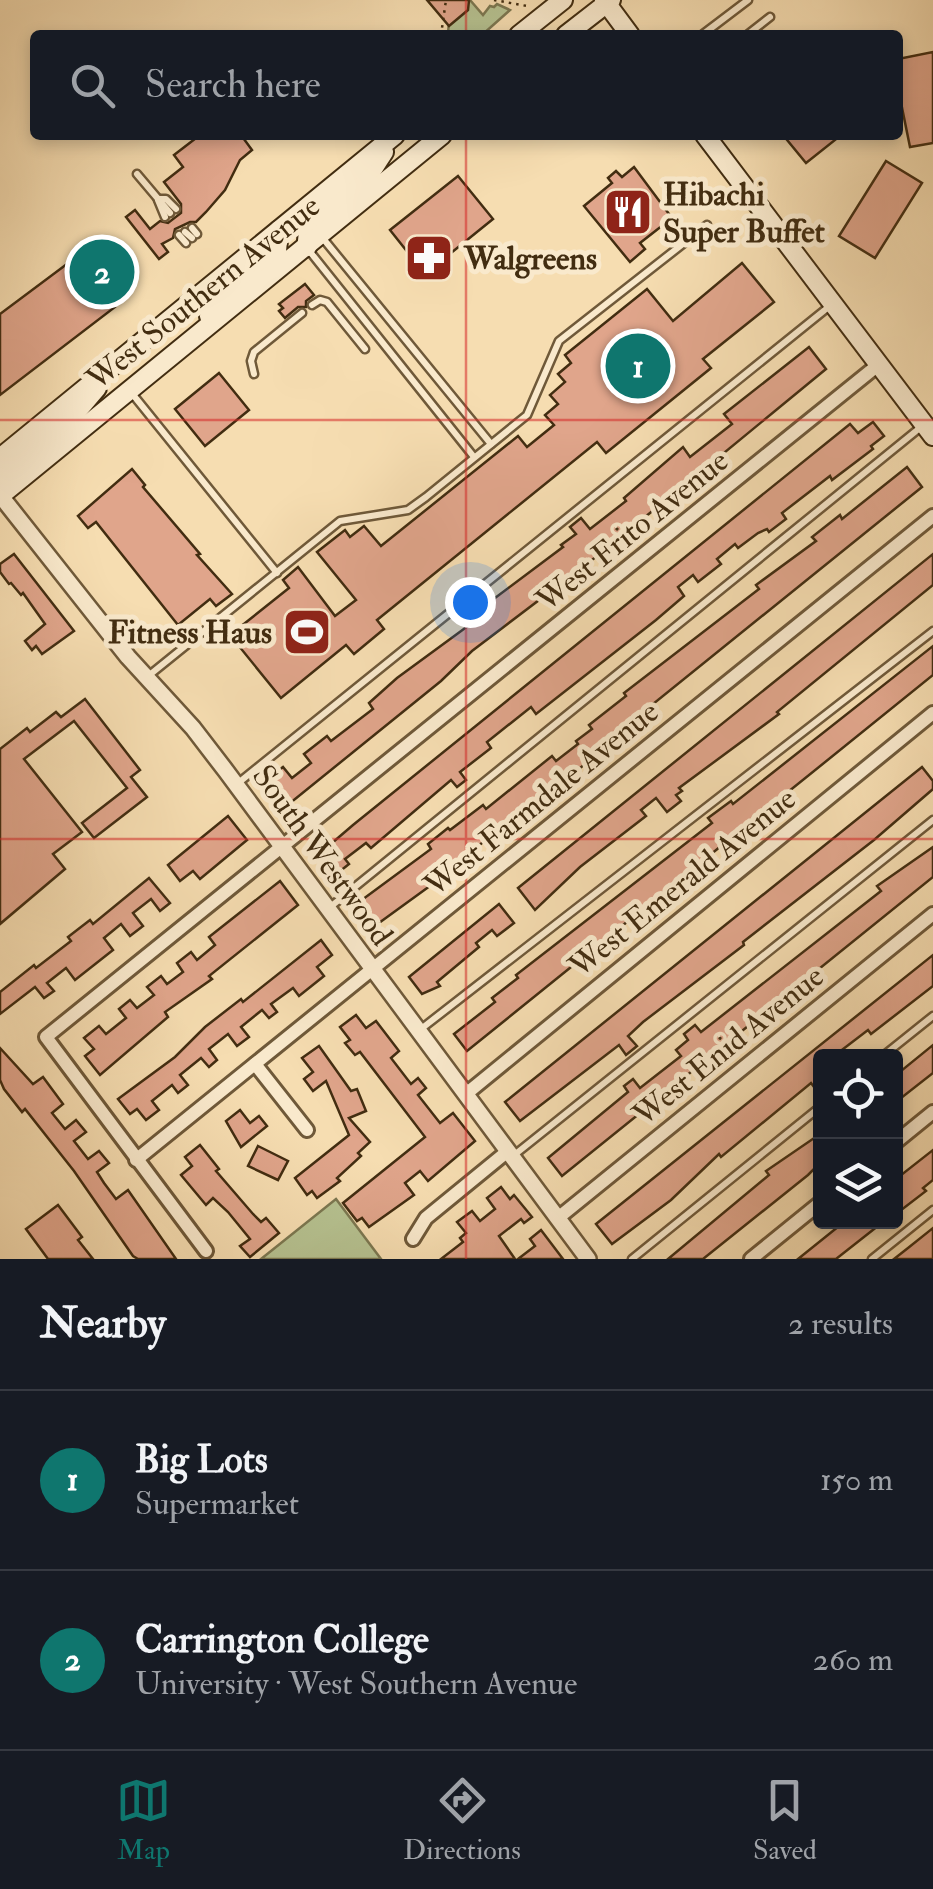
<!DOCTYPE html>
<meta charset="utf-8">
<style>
:root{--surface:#171b24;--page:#242831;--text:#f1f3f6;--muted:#9ea1a6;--line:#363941;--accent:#0f766e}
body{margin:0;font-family:"IM FELL Double Pica",serif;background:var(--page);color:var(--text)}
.controls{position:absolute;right:30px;bottom:30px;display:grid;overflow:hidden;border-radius:10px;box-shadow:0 5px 15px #0003}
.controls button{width:90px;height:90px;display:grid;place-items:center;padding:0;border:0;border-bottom:2px solid var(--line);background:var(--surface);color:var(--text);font:50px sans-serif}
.you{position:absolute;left:470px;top:602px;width:35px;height:35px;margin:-25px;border:8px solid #fff;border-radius:50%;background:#1a73e8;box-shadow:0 0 0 15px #1a73e833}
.badge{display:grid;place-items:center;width:65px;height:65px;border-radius:50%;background:var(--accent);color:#fff;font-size:32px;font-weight:700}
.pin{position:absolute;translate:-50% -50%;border:5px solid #fff;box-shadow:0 2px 10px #0006}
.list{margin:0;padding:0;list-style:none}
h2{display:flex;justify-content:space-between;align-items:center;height:130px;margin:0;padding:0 40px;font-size:42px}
h2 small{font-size:32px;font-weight:400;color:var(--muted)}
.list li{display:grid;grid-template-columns:65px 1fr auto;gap:30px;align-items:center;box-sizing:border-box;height:180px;padding:0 40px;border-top:2px solid var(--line)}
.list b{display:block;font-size:38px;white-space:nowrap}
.list p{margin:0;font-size:32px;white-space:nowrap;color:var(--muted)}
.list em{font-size:32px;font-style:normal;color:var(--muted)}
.icon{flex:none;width:55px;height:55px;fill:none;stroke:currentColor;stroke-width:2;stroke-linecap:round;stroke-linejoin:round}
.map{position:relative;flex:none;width:933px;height:1259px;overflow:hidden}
.search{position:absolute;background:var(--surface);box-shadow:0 5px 15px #0003;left:30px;right:30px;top:30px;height:110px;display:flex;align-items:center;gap:25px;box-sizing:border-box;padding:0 35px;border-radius:10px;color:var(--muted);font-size:38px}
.sheet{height:490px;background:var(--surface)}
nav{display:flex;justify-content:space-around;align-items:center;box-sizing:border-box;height:140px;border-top:2px solid var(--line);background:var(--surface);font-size:28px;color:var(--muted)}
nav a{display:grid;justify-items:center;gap:5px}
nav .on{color:var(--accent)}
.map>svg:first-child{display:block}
.green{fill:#b6c291;stroke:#7c7851;stroke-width:2.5}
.building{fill:#e0a58b;stroke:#422d11;stroke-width:2.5}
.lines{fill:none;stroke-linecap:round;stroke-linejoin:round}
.service-casing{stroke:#6f5939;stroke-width:11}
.minor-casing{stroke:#6f5939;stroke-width:18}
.tertiary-casing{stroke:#6f5939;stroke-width:20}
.secondary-casing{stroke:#422d11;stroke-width:22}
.path{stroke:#422d11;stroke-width:2.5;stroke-dasharray:2.5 5;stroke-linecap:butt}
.service{stroke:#f9e9cc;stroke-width:6}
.minor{stroke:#f9e9cc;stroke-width:12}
.tertiary{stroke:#f9e9cc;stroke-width:15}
.secondary{stroke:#f9e9cc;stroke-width:18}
.grid{fill:none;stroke:#d62828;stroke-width:2.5;stroke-opacity:0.55}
.labels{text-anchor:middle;stroke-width:10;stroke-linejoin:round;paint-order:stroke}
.poi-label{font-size:32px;font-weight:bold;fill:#422d11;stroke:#f9e9cc;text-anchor:start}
.street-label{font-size:32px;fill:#422d11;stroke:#f9e9cc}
</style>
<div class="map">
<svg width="933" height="1259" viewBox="0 0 933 1259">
<rect width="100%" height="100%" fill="#f6ddb1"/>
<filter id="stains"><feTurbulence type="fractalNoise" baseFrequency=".002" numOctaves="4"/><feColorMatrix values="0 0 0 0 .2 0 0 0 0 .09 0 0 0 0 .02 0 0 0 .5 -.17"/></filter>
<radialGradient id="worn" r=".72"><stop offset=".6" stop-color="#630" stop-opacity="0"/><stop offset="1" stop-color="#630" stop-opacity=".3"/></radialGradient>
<g class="green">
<path d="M470,0L483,15L490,6L494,7L497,4L510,10L482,35H448L449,20L463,11Z"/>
<path d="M336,1199L381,1259H261Z"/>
</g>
<g class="building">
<path d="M427,0H469L468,10L449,26Z"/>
<path d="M933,52V143L910,147L898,88V59Z"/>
<path d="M200,135H241L252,150L240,160L225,190L206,212L196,222H190L175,229L173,238L162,244L168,252L159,259L126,217L135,210L150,229L160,221L168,223L181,213V204L164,182L183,167L174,155Z"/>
<path d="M783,135H830L835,140L806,163Z"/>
<path d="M886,161L922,183L875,258L839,236Z"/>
<path d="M634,167L672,218L640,243L645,249L630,262L584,206L612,183L608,178L616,171L622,177Z"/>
<path d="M458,176L493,219L425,274L390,230Z"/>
<path d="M83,252L88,258L95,252L116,275L123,290L116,295L119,300L114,305L115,307L0,395V314Z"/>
<path d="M742,263L774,302L703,359L711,368L606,453L597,442L377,620L384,629L354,654L346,645L281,698L230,635L289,588L283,580L298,567L335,616L356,600L317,552L345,530L350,537L364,526L381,546L518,436L527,447L554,425L545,415L558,404L550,395L565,382L558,374L571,363L565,355L647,289L673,321Z"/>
<path d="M305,284L314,295L306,301V307H298L285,318L279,311L283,308L279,304Z"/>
<path d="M809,347L826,369L702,471L653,504L656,508L605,550L472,651L441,681L284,808L263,782L283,767L292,778L311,763L304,754L327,736L331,741L373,709L369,703L397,678L487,612L483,607L563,547L561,545L576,534L570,527L581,518L590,529L626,501L624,498L683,447L690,457L732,424L724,414Z"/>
<path d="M219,373L249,410L205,446L175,409Z"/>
<path d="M873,422L884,436L871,446L873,449L832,480L830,476L782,513L786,519L769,532L767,529L758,533L738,548L735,544L717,559L721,564L698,582L693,575L678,587L684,596L656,620L536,714L531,707L487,742L491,748L460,772L466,780L457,787L451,780L371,848L366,843L345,859L349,864L334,876L318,855L353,825L850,424L858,433Z"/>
<path d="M907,467L922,487L596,750L599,753L575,772L572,768L434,883L372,928L355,905L431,849L428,844L448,828L450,830L483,805L486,809L552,756L556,761L578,744L576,741L592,729L589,725L626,696L624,693L759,589L756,585L816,541L812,537L840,515L842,519Z"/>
<path d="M132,469L145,485L143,487L200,554L197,555L232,594L216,606L210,599L178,625L96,522L88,528L78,516Z"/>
<path d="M14,554L74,631L42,654L36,646L32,650L25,641L45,624L23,593L21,595L11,583L9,584L0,572V564Z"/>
<path d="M933,554V585L777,712L779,714L679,788L682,791L676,795L681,801L667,812L656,798L641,810L646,816L580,867L535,910L518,888Z"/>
<path d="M933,646V675L467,1051L454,1034L495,1002L492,998L518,978L516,975L712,823L708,818L731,801L733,804Z"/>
<path d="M85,699L140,770L131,777L147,797L94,838L82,823L127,788L74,721L24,759L82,832L53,854L65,869L0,924V749L27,728L30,732L56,712L61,717Z"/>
<path d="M922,767L933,781V789L874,840L743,942L744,945L643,1022L628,1036L637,1046L626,1055L619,1045L520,1121L505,1102Z"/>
<path d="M228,816L247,840L200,879L193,871L180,881L168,865Z"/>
<path d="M933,847V877L562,1176L548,1158L628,1092L624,1086L633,1079L640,1088L681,1056L676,1050L688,1040L684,1034L695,1025L701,1032L881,891L877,886Z"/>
<path d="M149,878L170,903L160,911L151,899L133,913L143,926L130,936L121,924L104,938L113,950L75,980L66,968L47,983L54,991L44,998L35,987L0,1014V992L34,965L36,968L71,941L68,937L90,920L93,924Z"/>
<path d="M280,881L298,905L209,976L212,979L165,1012L168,1017L100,1075L85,1056L94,1049L84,1038L99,1026L106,1034L126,1018L119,1009L130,1000L137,1008L154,995L147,987L161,976L167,984L183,972L177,963L191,952L197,960L215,945L209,937Z"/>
<path d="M499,904L514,923L497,936L492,930L476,943L479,947L437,982L440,986L422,994L409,977Z"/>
<path d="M321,940L332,955L317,967L324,976L299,996L293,988L271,1004L277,1012L269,1018L262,1010L241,1027L249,1037L237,1046L228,1034L209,1049L217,1060L209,1067L201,1058L180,1075L188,1085L178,1093L172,1085L152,1101L159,1110L146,1120L137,1109L130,1114L118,1099L175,1057L205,1027L241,999L243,1002Z"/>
<path d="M933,955V986L871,1034L868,1030L834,1056H820V1082L814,1087L811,1083L721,1157L719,1154L671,1200L612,1244L596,1224Z"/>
<path d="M356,1015L366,1028L376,1021L399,1051L391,1058L411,1084L418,1078L426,1088L418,1095L440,1123L453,1113L475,1141L428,1181L420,1171L405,1183L414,1195L369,1227L362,1218L357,1221L343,1203L425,1137L360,1052L355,1055L345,1043L350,1040L340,1027Z"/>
<path d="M933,1045V1073L896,1102V1075Z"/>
<path d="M319,1046L351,1091L357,1089L366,1111L349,1118L370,1142L358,1153L361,1156L337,1178L340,1181L317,1198L312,1191L307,1195L295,1178L349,1135L326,1081L313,1091L304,1079L313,1072L302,1058Z"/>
<path d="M0,1048L33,1084L43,1077L63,1104L52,1113L65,1129L76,1120L86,1132L74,1141L88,1159L99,1151L109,1163L97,1172L104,1183L116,1199L128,1190L176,1259H138L133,1256L74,1171L25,1109L22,1112L4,1089L0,1080Z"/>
<path d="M240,1110L250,1123L259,1116L267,1126L241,1147L226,1121Z"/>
<path d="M820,1134V1163L808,1175L703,1259H668L769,1175L766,1171Z"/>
<path d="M200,1145L219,1169L216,1171L253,1214L261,1222L266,1218L279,1233L250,1257L240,1246L250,1239L228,1212L213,1198L206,1205L181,1175L192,1166L185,1157Z"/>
<path d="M258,1146L288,1161L278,1180L248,1166Z"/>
<path d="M933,1150V1180L923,1188L926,1191L896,1214V1179Z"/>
<path d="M501,1187L510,1199L514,1195L532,1217L524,1223L521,1219L499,1236L515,1259H441L463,1242L460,1238L466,1233L457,1222L472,1211L480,1221L495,1209L487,1198Z"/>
<path d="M58,1205L82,1237L78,1240L93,1259H48L26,1229Z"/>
<path d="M844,1222H883L836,1259H798Z"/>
<path d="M933,1228V1259H894L908,1248Z"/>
<path d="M541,1230L563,1259H518L535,1246L530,1239Z"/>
</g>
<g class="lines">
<g class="service-casing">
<g id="service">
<path d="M702,35L748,0"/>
<path d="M747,35L770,17"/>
<path d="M137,174L170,213"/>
<path d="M158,199H166L176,209"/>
<path d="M158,200L165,217"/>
<path d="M192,228L197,234"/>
<path d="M185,232L192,238"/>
<path d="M179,235L186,243"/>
<path d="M321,236L491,444"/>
<path d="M307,248L474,457"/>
<path d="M312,305L320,300L327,302L365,349"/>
<path d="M254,374L251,361L254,352L302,313"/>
<path d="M130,391L277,573"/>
<path d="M147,677L340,521L408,510L426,497L527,415L559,341L707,225"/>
<path d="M237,784L831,305"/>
<path d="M329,908L921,427"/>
<path d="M421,1029L933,631"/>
<path d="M883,1056L933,1016"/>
<path d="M513,1156L933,820"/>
<path d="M632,1259L820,1107"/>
<path d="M872,1259L933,1210"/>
</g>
</g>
<g class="minor-casing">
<g id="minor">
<path d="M255,1064L307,1130"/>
<path d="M466,1094L933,713"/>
<path d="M896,1142L933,1112"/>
<path d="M136,1160L933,516"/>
<path d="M558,1218L933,914"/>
<path d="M413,1239L426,1218L508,1151"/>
<path d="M206,1251L46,1037L878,365"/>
<path d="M751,1259L820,1203"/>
</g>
</g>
<g class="tertiary-casing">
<path id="tertiary" d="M0,495L128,657L193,728L226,771L588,1259"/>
</g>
<g class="secondary-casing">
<g id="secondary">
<path d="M604,0L630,35"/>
<path d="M519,35L563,0"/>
<path d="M566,35L611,0"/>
<path d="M705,135L933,436"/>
<path d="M307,247C303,216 346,199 365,180C372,172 378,161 384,152"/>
<path d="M209,316L226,295L277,251L279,230"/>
<path d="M0,458L395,135"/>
<path d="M0,495L2,476L6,470L74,415L97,388"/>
<path d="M0,496L442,135"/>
</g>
</g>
<g class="path">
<path d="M494,0L527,6"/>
<path d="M441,35L446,0"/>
</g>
<use href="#service" class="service"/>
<use href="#minor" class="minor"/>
<use href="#tertiary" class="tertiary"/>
<use href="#secondary" class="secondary"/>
</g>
<path class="grid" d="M466,0V35M466,135V1259M0,420H933M0,839H933"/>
<defs>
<g id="restaurant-square" transform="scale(2.5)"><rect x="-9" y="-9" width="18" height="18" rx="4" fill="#8f2418" stroke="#f9e9cc"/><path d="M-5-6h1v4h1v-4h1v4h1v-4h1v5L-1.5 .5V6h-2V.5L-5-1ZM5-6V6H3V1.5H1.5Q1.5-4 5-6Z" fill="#fff"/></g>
<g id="pharmacy-square" transform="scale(2.5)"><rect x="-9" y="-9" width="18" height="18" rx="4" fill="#8f2418" stroke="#f9e9cc"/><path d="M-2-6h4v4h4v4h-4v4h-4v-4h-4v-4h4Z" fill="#fff"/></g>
<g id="stadium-square" transform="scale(2.5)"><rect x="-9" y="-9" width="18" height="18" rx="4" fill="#8f2418" stroke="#f9e9cc"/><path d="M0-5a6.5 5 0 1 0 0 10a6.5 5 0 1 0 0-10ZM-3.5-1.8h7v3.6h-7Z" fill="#fff"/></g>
</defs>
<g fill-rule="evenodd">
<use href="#restaurant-square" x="628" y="212"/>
<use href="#pharmacy-square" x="429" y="258"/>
<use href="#stadium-square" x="307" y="632"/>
</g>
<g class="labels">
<g class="poi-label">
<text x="663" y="205">Hibachi<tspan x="663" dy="37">Super Buffet</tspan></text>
<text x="464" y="269">Walgreens</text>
<text x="272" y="643" text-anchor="end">Fitness Haus</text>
</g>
<g class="street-label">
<text transform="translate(203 292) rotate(-39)" y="11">West Southern Avenue</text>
<text transform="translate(632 530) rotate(-39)" y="11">West Frito Avenue</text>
<text transform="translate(541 798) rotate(-39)" y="11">West Farmdale Avenue</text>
<text transform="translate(323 855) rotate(54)" y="11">South Westwood</text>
<text transform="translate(682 882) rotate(-39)" y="11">West Emerald Avenue</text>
<text transform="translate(728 1045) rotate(-39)" y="11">West Enid Avenue</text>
</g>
</g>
<rect width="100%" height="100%" filter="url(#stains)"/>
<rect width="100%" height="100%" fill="url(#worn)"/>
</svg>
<div class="controls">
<button><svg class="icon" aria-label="locate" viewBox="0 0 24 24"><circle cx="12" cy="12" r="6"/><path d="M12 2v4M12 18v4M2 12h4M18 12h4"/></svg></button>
<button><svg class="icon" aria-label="layers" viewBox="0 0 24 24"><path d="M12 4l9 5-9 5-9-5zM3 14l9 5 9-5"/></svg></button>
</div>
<div class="you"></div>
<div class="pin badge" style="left:638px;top:366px">1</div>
<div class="pin badge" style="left:102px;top:272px">2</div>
<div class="search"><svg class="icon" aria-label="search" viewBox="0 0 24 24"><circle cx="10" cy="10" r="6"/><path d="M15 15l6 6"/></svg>Search here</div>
</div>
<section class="sheet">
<h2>Nearby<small>2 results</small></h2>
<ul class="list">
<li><span class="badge">1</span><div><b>Big Lots</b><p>Supermarket</p></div><em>150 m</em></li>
<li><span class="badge">2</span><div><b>Carrington College</b><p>University · West Southern Avenue</p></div><em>260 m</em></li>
</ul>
</section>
<nav>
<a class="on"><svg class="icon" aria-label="map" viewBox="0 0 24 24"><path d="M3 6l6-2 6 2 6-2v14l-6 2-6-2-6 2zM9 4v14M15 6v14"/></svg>Map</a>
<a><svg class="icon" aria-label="directions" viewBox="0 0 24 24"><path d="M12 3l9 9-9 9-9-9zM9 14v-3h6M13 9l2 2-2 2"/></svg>Directions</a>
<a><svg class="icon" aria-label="saved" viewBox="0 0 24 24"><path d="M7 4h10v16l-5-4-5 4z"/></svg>Saved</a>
</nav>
